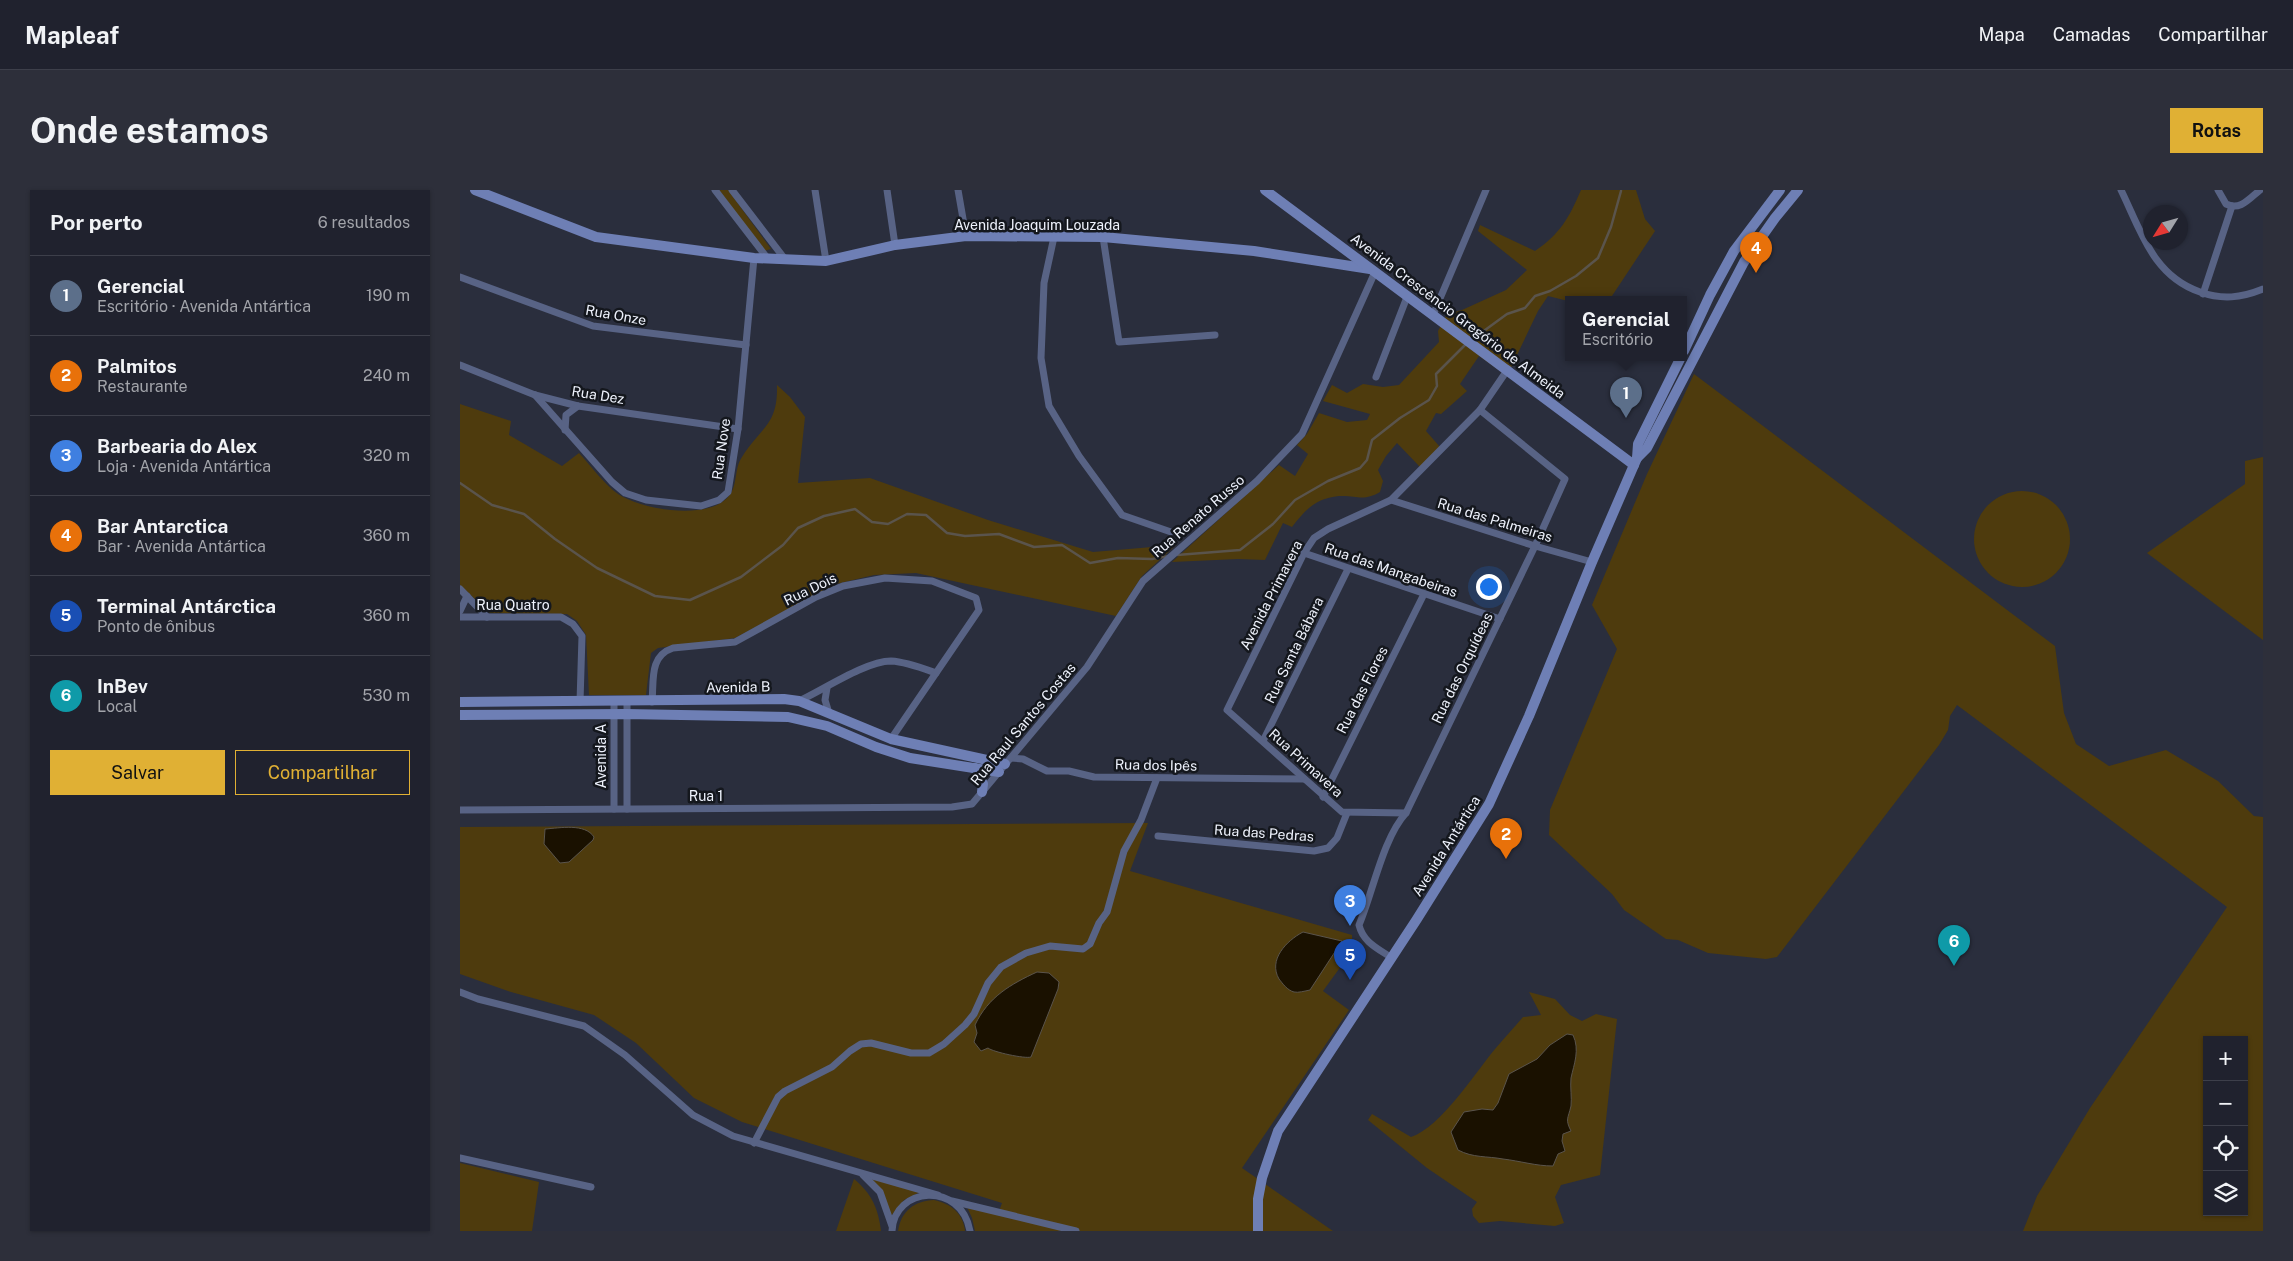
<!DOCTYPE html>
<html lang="pt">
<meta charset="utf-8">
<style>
:root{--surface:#20222e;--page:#2d2f3a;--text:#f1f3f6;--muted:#a2a4aa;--line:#3d3f4a;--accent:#e0b034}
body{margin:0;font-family:"Public Sans",sans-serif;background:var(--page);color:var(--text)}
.controls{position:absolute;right:15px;bottom:15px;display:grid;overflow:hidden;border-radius:0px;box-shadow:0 1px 4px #0004}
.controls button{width:45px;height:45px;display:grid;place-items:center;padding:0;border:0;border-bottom:1px solid var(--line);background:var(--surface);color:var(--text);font:25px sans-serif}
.compass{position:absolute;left:1683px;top:15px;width:45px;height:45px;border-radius:50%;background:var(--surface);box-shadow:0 1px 4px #0004;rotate:233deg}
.you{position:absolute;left:1028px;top:396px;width:18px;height:18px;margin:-12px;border:4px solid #fff;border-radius:50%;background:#1a73e8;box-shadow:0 0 0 8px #1a73e833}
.badge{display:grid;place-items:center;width:32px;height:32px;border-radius:50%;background:var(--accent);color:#fff;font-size:16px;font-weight:700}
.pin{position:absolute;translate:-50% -41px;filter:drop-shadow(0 1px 2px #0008)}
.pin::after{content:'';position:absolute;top:26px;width:18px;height:15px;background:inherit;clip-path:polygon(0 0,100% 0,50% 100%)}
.popup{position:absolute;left:1105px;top:106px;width:122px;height:65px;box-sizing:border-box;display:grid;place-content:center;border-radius:0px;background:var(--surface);filter:drop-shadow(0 1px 4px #0005);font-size:16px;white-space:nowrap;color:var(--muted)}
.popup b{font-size:19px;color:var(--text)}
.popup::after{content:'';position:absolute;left:50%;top:100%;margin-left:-10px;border:10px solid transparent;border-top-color:var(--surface)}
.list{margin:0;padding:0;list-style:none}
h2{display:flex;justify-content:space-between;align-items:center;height:65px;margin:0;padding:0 20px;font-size:21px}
h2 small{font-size:16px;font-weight:400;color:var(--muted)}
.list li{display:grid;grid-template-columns:32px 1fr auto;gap:15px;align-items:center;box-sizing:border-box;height:80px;padding:0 20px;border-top:1px solid var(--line)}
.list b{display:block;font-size:19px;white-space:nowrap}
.list p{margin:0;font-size:16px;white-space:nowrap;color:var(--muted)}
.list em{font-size:16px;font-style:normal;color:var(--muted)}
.actions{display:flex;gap:10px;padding:15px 20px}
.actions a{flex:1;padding:11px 0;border:1px solid var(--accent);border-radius:0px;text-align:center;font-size:18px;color:var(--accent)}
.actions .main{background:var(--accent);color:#111}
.icon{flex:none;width:28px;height:28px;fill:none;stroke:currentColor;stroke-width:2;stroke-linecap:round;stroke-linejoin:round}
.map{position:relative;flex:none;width:1803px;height:1041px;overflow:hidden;border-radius:0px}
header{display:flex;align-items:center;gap:30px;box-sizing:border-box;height:70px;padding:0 25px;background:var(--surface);border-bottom:1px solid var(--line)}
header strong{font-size:24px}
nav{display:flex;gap:28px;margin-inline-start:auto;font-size:18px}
.intro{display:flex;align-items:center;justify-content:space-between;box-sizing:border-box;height:120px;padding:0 30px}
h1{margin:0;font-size:35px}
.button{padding:12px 22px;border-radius:0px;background:var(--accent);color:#111;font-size:18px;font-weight:700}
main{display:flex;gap:30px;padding:0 30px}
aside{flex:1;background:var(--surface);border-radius:0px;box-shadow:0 1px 4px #0004}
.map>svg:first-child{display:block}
.green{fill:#4e3b0d;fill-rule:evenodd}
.water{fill:#1a1100;stroke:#5a544c}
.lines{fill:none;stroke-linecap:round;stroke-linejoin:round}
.stream{stroke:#5a544c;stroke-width:2.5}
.street{stroke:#586385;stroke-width:7}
.secondary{stroke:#6e7fb5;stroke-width:10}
.labels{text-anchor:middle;stroke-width:5;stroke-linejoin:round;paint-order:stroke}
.street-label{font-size:14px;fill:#eef2fc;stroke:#14171d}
</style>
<header>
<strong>Mapleaf</strong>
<nav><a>Mapa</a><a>Camadas</a><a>Compartilhar</a></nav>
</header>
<div class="intro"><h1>Onde estamos</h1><a class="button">Rotas</a></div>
<main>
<aside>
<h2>Por perto<small>6 resultados</small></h2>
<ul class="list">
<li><span class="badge" style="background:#5c6f8a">1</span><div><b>Gerencial</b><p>Escritório · Avenida Antártica</p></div><em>190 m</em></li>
<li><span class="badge" style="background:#e8710a">2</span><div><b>Palmitos</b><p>Restaurante</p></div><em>240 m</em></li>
<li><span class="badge" style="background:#3f7fe0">3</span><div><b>Barbearia do Alex</b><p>Loja · Avenida Antártica</p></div><em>320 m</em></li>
<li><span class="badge" style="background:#e8710a">4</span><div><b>Bar Antarctica</b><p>Bar · Avenida Antártica</p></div><em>360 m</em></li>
<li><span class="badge" style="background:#1a4fb4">5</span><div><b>Terminal Antárctica</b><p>Ponto de ônibus</p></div><em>360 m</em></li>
<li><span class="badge" style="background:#0f9aa8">6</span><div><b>InBev</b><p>Local</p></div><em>530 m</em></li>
</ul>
<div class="actions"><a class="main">Salvar</a><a>Compartilhar</a></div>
</aside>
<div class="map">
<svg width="1803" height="1041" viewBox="0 0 1803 1041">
<rect width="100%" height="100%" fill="#2a2e3d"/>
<g class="green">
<path d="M259,0H268L311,59L304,61Z"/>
<path d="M1121,0H1176L1185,29L1195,41L1150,109L1108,111L1088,106L1078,121L1047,186L1019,166L1000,194L1007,201L981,224L976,223L966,241L980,257L960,277L937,253L926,266L918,280L923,291L920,302C903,312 897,305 879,306C856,308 845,320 832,337L823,333L805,370L778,369L712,372L819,275L835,286L848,264L837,255L847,244L859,223L887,232L907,230L910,224L863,211L872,195L887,203L903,194L923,197L939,195L979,152L978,141L987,124L1002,120L1046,100L1067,80L1018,41L1020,35L1075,61C1100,44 1109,28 1121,0Z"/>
<path d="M1234,184L1595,456L1604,523L1616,554L1649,576L1706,560L1758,591L1794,626L1803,627V1041H1563L1577,1006L1630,918L1767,717L1497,515L1490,526L1488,540L1479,555L1317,767L1306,769L1248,763L1218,750L1206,749L1164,720L1152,704L1089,645L1090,620L1157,459L1132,415L1187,284ZM1747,850H1784V1022H1747Z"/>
<path d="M317,195L330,207L345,227L338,293L410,288L528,330L633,362L716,355L682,386L656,426L456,383L414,385L376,394L275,448L198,458L191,463L186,505H129L126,445L117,431L107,424L30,423L0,395V214L51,231L49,245L102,276L119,263C131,276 144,294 158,304C182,320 249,331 269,306C278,295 274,278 282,267C302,236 318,235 317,195Z"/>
<path d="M1803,267V450L1687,363L1785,294V271Z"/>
<circle cx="1562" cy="349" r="48"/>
<path d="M688,633L670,681L892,745V761L863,801L889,820L782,978L873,1041H515L512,1028L507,1017L538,1024L542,1013L282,932L234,908L176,853L134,825L51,802L0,784V637Z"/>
<path d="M1069,802L1095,809L1110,825L1122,831L1136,824L1157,829L1140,985L1101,995L1095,1007L1104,1033L1095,1036L1040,1031L1019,1033L1013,1026L1012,1019L1017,1012L967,978L908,930L912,924L951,947C981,937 1015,883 1035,859C1044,848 1054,838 1063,827L1081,825Z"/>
<path d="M0,973L79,992L72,1041H0Z"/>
<path d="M411,988L460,1002L444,1010L431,1026L424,1004Z"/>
<path d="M394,989C412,1004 418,1018 421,1041H376Z"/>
<path d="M474,1010C491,1014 503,1023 505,1041H438C441,1021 454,1011 474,1010Z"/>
</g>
<g class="water">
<path d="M85,639C100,638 125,633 134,647L133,650L109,672L100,673L84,654Z"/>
<path d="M843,742L882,751L850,800C845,801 838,803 834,802C827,800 823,794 819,789C808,770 826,751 843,742Z"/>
<path d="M577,782L589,783L599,792L598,799L571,867C565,869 533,862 528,858L521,861L514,852L517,843L515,835C528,807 551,794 577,782Z"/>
<path d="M1107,844L1113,845C1120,860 1114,874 1111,888C1110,897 1112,908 1111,916C1108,929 1105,929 1111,941L1103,944L1102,951L1105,961L1098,964L1093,976C1076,976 1060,971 1043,969C1027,966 1013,968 998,960L991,942L1004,922L1022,919L1033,920L1038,913L1049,884L1077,869L1090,855Z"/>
</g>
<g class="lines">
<g class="stream">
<path d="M1010,151L1047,124L1065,118L1075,106L1090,101L1116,86L1138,68L1151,37L1161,1"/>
<path d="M0,293L32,315L64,324L95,349L137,378L195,406L230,410L281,387L323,355L338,338L364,326L395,319L412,332L428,334L447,324L466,325L487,343L505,346L539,344L574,357L602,355L630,373L658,368L692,369L709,366"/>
<path d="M717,365L780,360L813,334L835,310L868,291L900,278L907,270L912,250L940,228L969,210L977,196L976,184L1006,154"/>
</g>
<g class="street">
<path d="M255,0L308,69"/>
<path d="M272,0L324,68"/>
<path d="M355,0L366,71"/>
<path d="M427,0L435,55"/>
<path d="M498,0L506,46"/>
<path d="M1661,0C1681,41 1693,86 1740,102C1762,110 1781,108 1803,99"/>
<path d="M1758,0L1766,14C1780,21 1789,9 1800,0"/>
<path d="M594,47L584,93L581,168L589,216L619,266L662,325L711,342"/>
<path d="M643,47L659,152L755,145"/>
<path d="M0,87L133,136L286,155"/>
<path d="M1743,104L1772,16"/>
<path d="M973,125L1026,0"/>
<path d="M0,175L75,205L118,216L278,239"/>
<path d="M916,187L947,107"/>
<path d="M75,205L152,292L165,303L186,310L241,316L259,310L268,302L278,239L294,68"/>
<path d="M105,240L106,225L118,216"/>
<path d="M931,310L1075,356L1132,372"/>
<path d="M844,363L1040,429"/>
<path d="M0,399L27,427"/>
<path d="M0,421L7,406"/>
<path d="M0,427H101L113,434L122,446L120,512"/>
<path d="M367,498L365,510L369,523"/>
<path d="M339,511C363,500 406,471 431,471C447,472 462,478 476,483"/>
<path d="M154,512V619"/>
<path d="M167,512V619"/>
<path d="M192,512C194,490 189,466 213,458L275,452L356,407L383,396L425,388L472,391L516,408L519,420L431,549"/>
<path d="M803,551L888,379"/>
<path d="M551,568L563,569L587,581H609L634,587L844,589"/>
<path d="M863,607L964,404"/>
<path d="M0,620L492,617L512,614L627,477L683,391L797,291L842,244L915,82"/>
<path d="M946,623L882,622L767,520L844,363L854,348L868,339L931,310L1020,220L1048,179"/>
<path d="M698,646L854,661L868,658L877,648L887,623"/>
<path d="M932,768C917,758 903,752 899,735C913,702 923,648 946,623L1075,356L1105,289L1020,220"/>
<path d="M0,802L18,809L124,836L165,865L233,925L273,946L478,1005"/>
<path d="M294,953L318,907L325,901L372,877L390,861L401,854L411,853L451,863H469L484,854L505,835L514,824L528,793L541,777L566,763L590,756L623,759L630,754L639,733L647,722L664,661L681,630L697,588"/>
<path d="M0,968L131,997"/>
<path d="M403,985L420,1002L432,1036"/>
<path d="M492,1011L616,1041"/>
<path d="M432,1041C434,996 501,991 510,1041"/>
</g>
<g class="secondary">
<path d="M15,0L136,47L294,68L366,71L435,55L506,46L643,47L794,61L910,79"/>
<path d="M805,0L1174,275"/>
<path d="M1224,161L1250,105L1274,61L1320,0"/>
<path d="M1177,268L1187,258L1284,72L1315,28L1338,0"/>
<path d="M0,512L324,509L339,511L431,549L545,574"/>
<path d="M0,525L166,524L328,527L367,536L416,557L450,568L539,582"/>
<path d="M515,578L523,594L522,602"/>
<path d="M798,1041V1009L802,988L818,941L957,729L1029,614L1069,526L1132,372L1177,268L1178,254L1221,167"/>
</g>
</g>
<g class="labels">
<g class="street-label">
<text x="577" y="40">Avenida Joaquim Louzada</text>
<text transform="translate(156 125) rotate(10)" y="5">Rua Onze</text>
<text transform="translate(998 126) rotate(37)" y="5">Avenida Crescêncio Gregório de Almeida</text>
<text transform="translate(138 205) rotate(9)" y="5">Rua Dez</text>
<text transform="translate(261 259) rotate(-82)" y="5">Rua Nove</text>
<text transform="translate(738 326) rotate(-41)" y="5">Rua Renato Russo</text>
<text transform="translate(1035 330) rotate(17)" y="5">Rua das Palmeiras</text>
<text transform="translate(931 380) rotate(19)" y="5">Rua das Mangabeiras</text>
<text transform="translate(350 399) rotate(-26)" y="5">Rua Dois</text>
<text transform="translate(811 405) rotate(-63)" y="5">Avenida Primavera</text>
<text x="53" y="420">Rua Quatro</text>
<text transform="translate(834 460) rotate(-64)" y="5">Rua Santa Bábara</text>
<text transform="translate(1002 478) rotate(-64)" y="5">Rua das Orquídeas</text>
<text transform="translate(278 497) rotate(-1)" y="5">Avenida B</text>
<text transform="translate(902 500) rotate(-63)" y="5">Rua das Flores</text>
<text transform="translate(563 534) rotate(-50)" y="5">Rua Raul Santos Costas</text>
<text transform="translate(141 566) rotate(-90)" y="5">Avenida A</text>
<text transform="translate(846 573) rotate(42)" y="5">Rua Primavera</text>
<text transform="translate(696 575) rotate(1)" y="5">Rua dos Ipês</text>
<text x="246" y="611">Rua 1</text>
<text transform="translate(804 643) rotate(4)" y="5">Rua das Pedras</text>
<text transform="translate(986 656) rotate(-58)" y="5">Avenida Antártica</text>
</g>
</g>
</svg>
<div class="controls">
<button>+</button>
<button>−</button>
<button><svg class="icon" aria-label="locate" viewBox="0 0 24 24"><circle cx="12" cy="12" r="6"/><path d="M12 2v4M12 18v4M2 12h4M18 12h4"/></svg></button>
<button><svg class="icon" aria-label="layers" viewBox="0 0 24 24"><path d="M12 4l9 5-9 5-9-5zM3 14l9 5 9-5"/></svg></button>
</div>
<svg class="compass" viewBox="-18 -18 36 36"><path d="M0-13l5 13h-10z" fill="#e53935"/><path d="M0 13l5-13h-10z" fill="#a2a4aa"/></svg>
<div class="you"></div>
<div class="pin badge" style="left:1166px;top:228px;background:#5c6f8a">1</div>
<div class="popup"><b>Gerencial</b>Escritório</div>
<div class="pin badge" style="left:1046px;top:669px;background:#e8710a">2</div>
<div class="pin badge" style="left:890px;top:736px;background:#3f7fe0">3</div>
<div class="pin badge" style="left:1296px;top:83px;background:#e8710a">4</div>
<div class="pin badge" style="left:890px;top:790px;background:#1a4fb4">5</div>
<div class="pin badge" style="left:1494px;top:776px;background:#0f9aa8">6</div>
</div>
</main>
